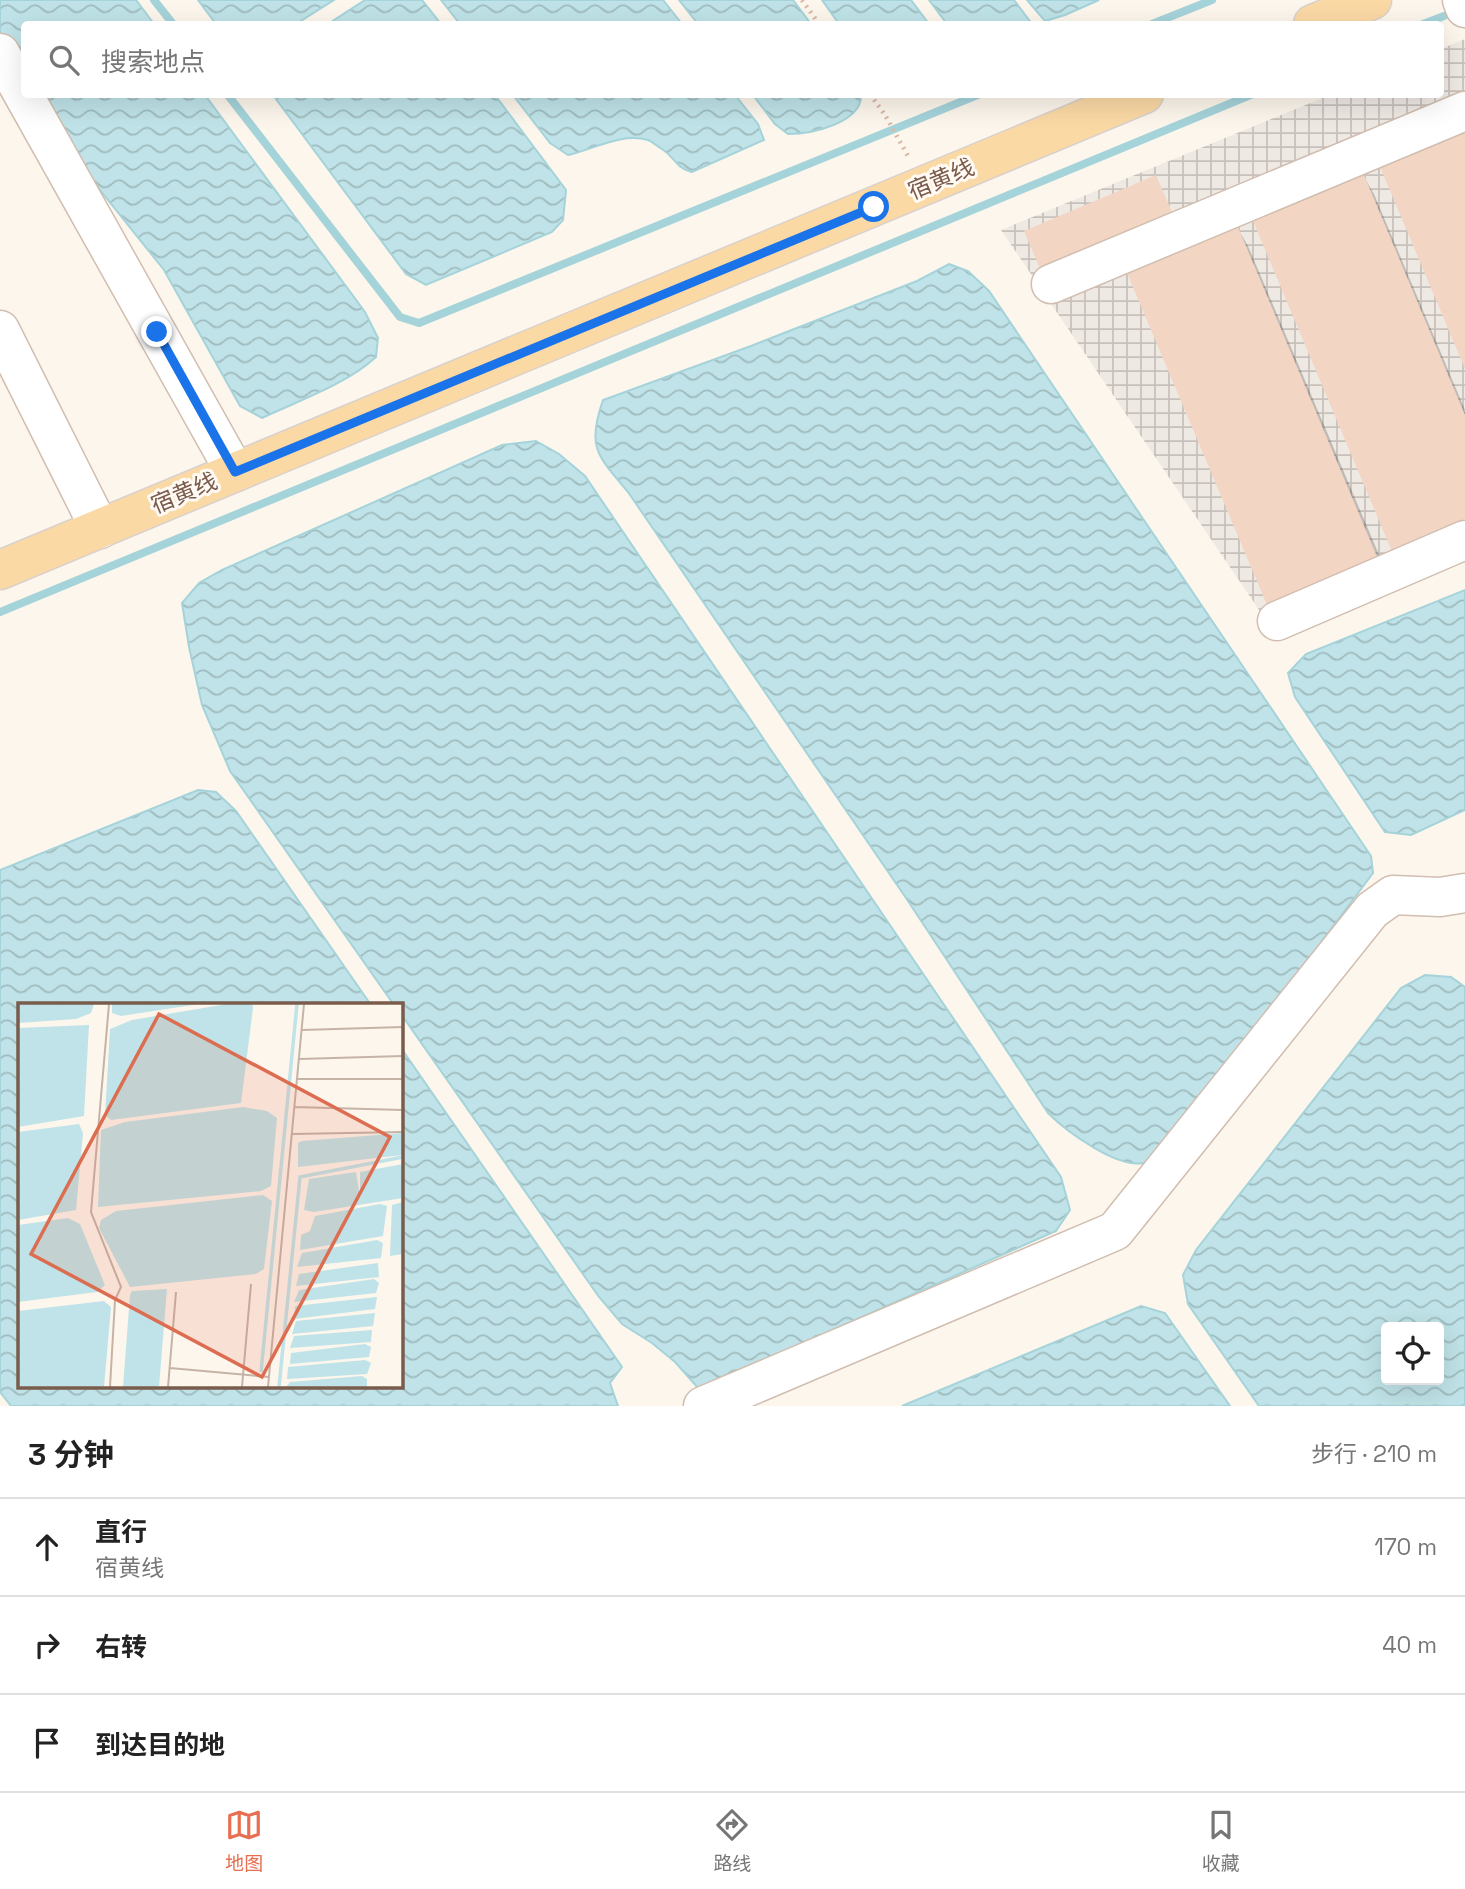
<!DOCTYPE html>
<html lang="zh">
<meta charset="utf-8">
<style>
:root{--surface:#fff;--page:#f6f6f6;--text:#222;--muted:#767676;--line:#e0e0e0;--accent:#e76f51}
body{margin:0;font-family:"Space Grotesk","Noto Sans SC",sans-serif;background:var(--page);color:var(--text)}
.controls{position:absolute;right:21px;bottom:21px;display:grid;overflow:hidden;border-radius:7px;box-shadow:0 7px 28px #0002}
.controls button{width:63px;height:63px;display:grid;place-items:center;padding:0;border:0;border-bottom:2px solid var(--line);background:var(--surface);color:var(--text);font:35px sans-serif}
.stop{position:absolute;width:21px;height:21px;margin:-16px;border:5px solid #1a73e8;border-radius:50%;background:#fff}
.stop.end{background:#1a73e8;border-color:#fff;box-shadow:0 2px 7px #0008}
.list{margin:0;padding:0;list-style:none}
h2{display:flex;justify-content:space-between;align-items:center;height:91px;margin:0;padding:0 28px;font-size:30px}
h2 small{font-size:23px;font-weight:400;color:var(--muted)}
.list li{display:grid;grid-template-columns:46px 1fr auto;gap:21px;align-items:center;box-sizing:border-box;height:98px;padding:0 28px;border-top:2px solid var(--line)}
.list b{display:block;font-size:26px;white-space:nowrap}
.list p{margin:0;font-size:23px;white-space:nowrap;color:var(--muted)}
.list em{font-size:23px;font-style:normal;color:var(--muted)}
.icon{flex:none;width:38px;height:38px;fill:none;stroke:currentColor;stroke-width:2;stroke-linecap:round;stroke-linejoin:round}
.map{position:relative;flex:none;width:1465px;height:1406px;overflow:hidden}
.search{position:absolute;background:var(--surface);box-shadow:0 7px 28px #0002;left:21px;right:21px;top:21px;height:77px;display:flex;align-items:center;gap:18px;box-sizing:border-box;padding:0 24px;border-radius:7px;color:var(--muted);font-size:26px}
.sheet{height:385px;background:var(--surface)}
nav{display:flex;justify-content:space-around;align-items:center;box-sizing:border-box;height:98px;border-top:2px solid var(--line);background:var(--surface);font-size:19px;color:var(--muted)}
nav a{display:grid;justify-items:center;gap:4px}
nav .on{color:var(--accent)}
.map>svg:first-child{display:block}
.industrial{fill:url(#industrial-grid)}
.water{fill:url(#water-waves);stroke:#a5d3da;stroke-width:2;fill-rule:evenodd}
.shadow{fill:#0003}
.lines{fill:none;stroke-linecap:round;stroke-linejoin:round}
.stream{stroke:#a5d3da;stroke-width:8}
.building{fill:#f3d5c3}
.minor-casing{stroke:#d1beb0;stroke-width:41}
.major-casing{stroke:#dad1cd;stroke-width:41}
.path{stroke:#d9b8a5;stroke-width:4.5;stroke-dasharray:2 5;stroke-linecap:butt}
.minor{stroke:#fff;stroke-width:38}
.major{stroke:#fbd9a5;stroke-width:38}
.route{stroke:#1a73e8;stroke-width:9}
.labels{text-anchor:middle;stroke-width:6;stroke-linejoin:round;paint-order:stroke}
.street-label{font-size:23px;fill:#7a5c4d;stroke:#fffaf3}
.inset-river{fill:none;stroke:#bfe3e8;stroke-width:3.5}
.inset-road{fill:none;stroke:#c5b3a7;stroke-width:2}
.view{fill:#dc6d51;fill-opacity:0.15;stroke:#dc6d51;stroke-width:3.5}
.inset-edge{fill:none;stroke:#7a5c4d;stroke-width:3.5}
</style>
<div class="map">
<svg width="1465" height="1406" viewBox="0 0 1465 1406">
<defs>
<pattern id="industrial-grid" width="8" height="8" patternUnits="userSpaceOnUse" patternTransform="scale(1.75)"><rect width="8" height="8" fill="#efe9e4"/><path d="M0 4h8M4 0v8" fill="none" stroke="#c7c0bb"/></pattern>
<pattern id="water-waves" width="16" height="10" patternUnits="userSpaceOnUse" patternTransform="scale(1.75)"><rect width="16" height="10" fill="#bfe3e8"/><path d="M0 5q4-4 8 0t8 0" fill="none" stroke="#a0bbbe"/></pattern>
</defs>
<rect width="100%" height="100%" fill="#fdf6ec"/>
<path class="industrial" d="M1465,39V551L1274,632L1001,230L1330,95L1440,94L1441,49Z"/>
<g class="water">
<path d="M0,0H136L154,24H24V80L0,37Z"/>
<path d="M198,0H334L296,24H216Z"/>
<path d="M365,0H422L441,24H328Z"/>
<path d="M441,0H663L682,24H460Z"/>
<path d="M679,0H793L811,24H698Z"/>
<path d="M822,0H911L929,24H839Z"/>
<path d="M929,0H1014L1032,24H947Z"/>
<path d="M1027,0H1099L1065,15L1045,21Z"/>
<path d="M32,95H205L365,312L378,338L376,357C347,384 298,401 262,418L240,406L164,270L56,135Z"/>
<path d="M273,95H495L566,190L563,220L552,232L426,285L406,274Z"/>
<path d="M513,95H735L758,124L764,140L692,172C674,167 676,158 662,149C658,147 653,142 648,140C622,132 592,150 568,155L550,143Z"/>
<path d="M753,95H861C862,123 811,134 788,134L775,124Z"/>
<path d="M949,264L968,271L989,291L1371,856L1373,873L1166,1149C1160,1153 1150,1161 1143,1163C1116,1168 1066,1131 1048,1113L906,898L628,492C598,456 586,448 603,400L751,346L917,281Z"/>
<path d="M536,441L559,454L585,476L1061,1177L1070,1210L1056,1231L699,1389L675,1362L652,1343L622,1324L599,1297L401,1014V1005H394L230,771L202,705L189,647L182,603L199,583L222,570L502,445Z"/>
<path d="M1465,590V810L1411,835L1385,832L1295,697L1288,673L1306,654Z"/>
<path d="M198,790L216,792L236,811L371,1005H19V1387H401V1048L622,1367L610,1383L618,1406H11L0,1392V870Z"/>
<path d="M1425,975L1451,977L1465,987V1406H1259L1188,1304L1183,1275L1196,1250L1401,988ZM1386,1327H1439V1380H1386Z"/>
<path d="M1141,1306L1165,1313L1230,1406H902Z"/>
</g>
<g class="shadow">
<path d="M1360,170L1374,194L1465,410V554Z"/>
<path d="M1234,222L1248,246L1391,583L1269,605Z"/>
</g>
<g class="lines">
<g class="stream">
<path d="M154,0L173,24"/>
<path d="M1152,24L1212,0"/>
<path d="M1423,24L1444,16"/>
<path d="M227,94L400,317L419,323L980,94"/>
<path d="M0,612L1253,94"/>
</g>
</g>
<g class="building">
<path d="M1465,126V369L1378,162Z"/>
<path d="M1361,168L1465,415V524L1393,554L1250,214Z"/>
<path d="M1156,175L1175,219L1043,276L1024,231Z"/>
<path d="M1235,220L1378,559L1267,605L1124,266Z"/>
</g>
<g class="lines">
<g class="minor-casing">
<g id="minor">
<path d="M1462,0L1465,8"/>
<path d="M0,53L235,472"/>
<path d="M1051,284L1465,111"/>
<path d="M0,330L100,529"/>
<path d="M1277,621L1465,540"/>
<path d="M703,1406L1115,1231L1372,910L1393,895L1440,897L1465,893"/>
</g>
</g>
<g class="major-casing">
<g id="major">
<path d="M1313,24L1372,0"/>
<path d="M0,570L1144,94"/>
</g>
</g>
<g class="path">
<path d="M802,0L819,24"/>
<path d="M870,94L885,115L908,156"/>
</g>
<use href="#minor" class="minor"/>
<use href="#major" class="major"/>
</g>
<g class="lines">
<path class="route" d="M157,332L235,472L874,207"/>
</g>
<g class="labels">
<g class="street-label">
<text transform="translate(941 179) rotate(-23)" y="8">宿黄线</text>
<text transform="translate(184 493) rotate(-23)" y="8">宿黄线</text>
</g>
</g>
<g transform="translate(18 1003)">
<rect width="385" height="385" fill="#fdf6ec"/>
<path d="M0,1H76L73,10L58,16L0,20ZM94,1H181L103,13L94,10ZM209,1H234L235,5L223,100L93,117L87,112L92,26L114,17ZM71,22L66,113L0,124V25ZM225,104L249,108L259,115L253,183L243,188L80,204L83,127L107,119ZM61,121L65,130L58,207L0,217V129ZM385,130V152L280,164V140L284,138ZM385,161V195L296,209L286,207L291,176L338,169L342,194V169ZM245,192L254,198L246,266L238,271L112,284L81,225L83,217L98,208ZM385,199V251L372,253L374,202ZM362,201L369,203L365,233L282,247L283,232L292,228L297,213ZM50,215L62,221L87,282L79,289L0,299V222ZM359,237L365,240L363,255L279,264L284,250ZM360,260L361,274L278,283L281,271ZM356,276L361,280L358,290L276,299L281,287ZM149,286L141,384H105L112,292L114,288ZM359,294L357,306L276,316L277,303ZM86,298L93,304L86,384H0V308ZM357,310L355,323L274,331L278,318ZM354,327L353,339L272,345L276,333ZM347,341L353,344L351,354L272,361L273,350ZM347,357L353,360L349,371L269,376L270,364ZM344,373L349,376V384H268L272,379Z" fill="#bfe3e8"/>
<path class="inset-river" d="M243,369L279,1M261,384L282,174L385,154"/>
<path class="inset-road" d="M91,1L73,209L103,284L97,297L92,384M284,27L385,24M281,56L385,53M279,76H385M276,104L385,107M274,131L385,129M152,365L251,374M150,384L158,289M224,384L233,281M250,384L286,1"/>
<path class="view" d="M141,11L372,134L244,374L13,251Z"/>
<rect width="385" height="385" class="inset-edge"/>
</g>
</svg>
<div class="controls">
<button><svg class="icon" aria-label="locate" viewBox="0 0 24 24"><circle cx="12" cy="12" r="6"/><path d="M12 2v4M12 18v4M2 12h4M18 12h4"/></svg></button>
</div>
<div class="stop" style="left:874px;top:207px"></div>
<div class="stop end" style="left:157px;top:332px"></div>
<div class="search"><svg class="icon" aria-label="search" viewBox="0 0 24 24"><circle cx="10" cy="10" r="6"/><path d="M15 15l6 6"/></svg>搜索地点</div>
</div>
<section class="sheet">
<h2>3 分钟<small>步行 · 210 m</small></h2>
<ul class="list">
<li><svg class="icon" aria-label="ahead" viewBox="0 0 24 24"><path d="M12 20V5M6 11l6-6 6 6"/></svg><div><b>直行</b><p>宿黄线</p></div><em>170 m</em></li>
<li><svg class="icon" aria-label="right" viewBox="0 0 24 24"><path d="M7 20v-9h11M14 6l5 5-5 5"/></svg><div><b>右转</b></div><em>40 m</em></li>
<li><svg class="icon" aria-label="arrive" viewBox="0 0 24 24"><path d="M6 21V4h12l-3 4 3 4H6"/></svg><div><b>到达目的地</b></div></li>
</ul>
</section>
<nav>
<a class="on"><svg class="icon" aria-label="map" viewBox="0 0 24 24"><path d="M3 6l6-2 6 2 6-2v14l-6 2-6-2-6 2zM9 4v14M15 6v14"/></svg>地图</a>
<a><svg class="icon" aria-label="directions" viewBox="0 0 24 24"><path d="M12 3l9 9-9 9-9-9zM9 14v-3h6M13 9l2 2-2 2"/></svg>路线</a>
<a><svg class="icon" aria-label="saved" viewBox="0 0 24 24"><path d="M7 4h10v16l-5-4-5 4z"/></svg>收藏</a>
</nav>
